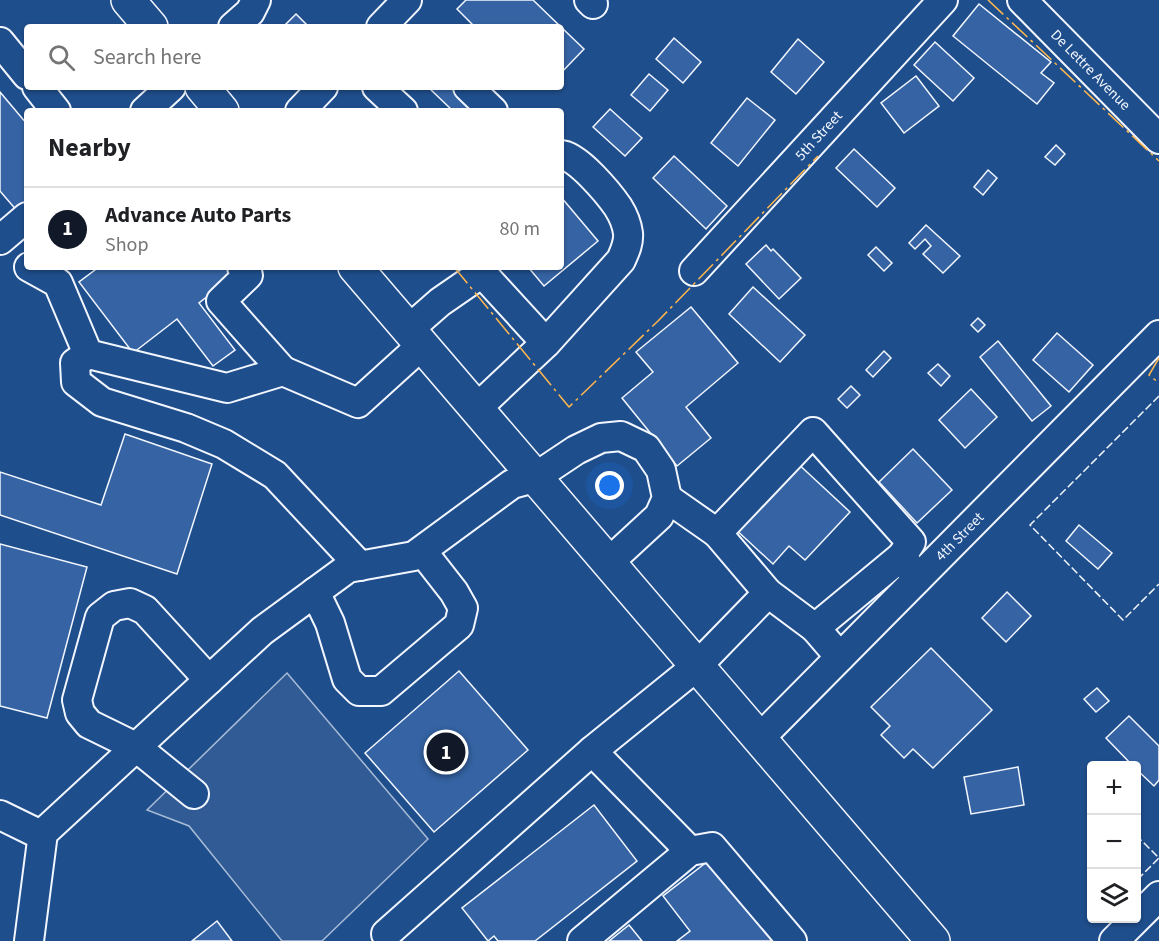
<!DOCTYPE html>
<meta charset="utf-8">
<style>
:root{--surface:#fff;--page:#f2f2f2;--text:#202124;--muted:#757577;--line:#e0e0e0;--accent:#111827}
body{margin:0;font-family:"Source Sans 3",sans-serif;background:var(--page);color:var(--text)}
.controls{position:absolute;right:18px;bottom:18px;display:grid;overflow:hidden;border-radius:6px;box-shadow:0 2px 4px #0004}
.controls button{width:54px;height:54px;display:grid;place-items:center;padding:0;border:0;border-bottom:2px solid var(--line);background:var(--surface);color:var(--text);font:30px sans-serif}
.you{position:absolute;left:610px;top:486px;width:21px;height:21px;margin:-15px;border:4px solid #fff;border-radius:50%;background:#1a73e8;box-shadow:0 0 0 9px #1a73e833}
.badge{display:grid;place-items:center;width:39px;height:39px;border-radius:50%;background:var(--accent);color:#fff;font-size:20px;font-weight:700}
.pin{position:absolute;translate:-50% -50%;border:3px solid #fff;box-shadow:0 2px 6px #0006}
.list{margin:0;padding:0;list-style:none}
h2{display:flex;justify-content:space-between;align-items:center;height:78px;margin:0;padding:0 24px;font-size:26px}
h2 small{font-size:20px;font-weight:400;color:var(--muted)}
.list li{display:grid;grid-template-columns:39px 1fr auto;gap:18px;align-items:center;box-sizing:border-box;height:84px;padding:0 24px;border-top:2px solid var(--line)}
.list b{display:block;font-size:22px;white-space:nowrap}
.list p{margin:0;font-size:20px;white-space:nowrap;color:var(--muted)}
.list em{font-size:20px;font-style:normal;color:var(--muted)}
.icon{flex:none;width:33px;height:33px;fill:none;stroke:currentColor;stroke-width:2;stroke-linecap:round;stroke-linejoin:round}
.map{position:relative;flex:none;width:1159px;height:941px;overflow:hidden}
.search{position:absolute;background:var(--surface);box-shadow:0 2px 4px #0004;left:24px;top:24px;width:540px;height:66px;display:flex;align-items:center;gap:15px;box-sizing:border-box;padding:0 21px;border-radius:6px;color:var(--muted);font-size:22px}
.panel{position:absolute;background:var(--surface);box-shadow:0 2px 4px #0004;left:24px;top:108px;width:540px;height:162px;border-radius:6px}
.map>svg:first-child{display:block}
.parking{fill:#305b95;stroke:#a8bbd7;stroke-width:1.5}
.building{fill:#3563a3;stroke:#f2f6ff;stroke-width:1.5}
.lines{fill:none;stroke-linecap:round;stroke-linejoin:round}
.minor-casing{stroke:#f2f6ff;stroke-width:32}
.major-casing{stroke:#f2f6ff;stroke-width:36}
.minor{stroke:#1f4e8c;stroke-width:28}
.major{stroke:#1f4e8c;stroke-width:33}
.fence{stroke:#f2f6ff;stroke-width:1.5;stroke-dasharray:8 3;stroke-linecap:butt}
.power{stroke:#ffb74d;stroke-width:1.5;stroke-dasharray:21 4.5 3 4.5;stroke-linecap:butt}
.labels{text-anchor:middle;stroke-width:4.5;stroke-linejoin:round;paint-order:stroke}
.street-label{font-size:15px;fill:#f2f6ff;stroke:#1f4e8c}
</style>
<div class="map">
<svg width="1159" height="941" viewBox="0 0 1159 941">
<rect width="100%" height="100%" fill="#1f4e8c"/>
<path class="parking" d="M287,673L428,839L322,941H282L189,826L147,810Z"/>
<g class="building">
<path d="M466,0H533L561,27H475L457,9Z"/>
<path d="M979,4L1051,62L1041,73L1054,83L1037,104L953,36Z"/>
<path d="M296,14L309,27H283Z"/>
<path d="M561,27L584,49L561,73Z"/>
<path d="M674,38L701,62L683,83L656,59Z"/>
<path d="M798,39L824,62L796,94L771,72Z"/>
<path d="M935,42L974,78L953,101L914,65Z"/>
<path d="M649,74L668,90L650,111L631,95Z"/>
<path d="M916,76L939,106L904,133L881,103Z"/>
<path d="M428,87H461L486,111H453Z"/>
<path d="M0,92L27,124V204L18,212L0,191Z"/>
<path d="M747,98L775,120L738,166L711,143Z"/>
<path d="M610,109L642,138L625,156L593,127Z"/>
<path d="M1056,145L1065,154L1055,165L1045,157Z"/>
<path d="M854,149L895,188L877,207L836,168Z"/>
<path d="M674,156L727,206L706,229L653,178Z"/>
<path d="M988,170L997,178L983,195L974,187Z"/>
<path d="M561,197L598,241L544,286L528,267H561Z"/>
<path d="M926,225L960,256L943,273L923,254L931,246L925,239L915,249L909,243Z"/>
<path d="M766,245L771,251L773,249L801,278L779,299L746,264Z"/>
<path d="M876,247L892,263L884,271L868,255Z"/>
<path d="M99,267H229L235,275L199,303L235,350L213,366L177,319L133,353L79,282Z"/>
<path d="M753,287L805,335L780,362L729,314Z"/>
<path d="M691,307L738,363L686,407L711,438L677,466L622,398L653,372L636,352Z"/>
<path d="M978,318L985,325L978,332L971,325Z"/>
<path d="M1057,333L1093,365L1069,392L1033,360Z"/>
<path d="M998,341L1051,406L1032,421L980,357Z"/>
<path d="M884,351L891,358L873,377L866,370Z"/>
<path d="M938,364L950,376L941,386L928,373Z"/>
<path d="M851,386L860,395L847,408L838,399Z"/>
<path d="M971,389L997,417L965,448L939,420Z"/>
<path d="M125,434L212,464L177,574L0,515V472L101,505Z"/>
<path d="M913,449L952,490L917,523L879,482Z"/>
<path d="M794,460L850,512L805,560L789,546L773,564L732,526Z"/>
<path d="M1079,525L1112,553L1098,569L1066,541Z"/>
<path d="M0,544L87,567L47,718L0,706Z"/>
<path d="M1007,592L1031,616L1006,642L982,618Z"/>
<path d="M931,648L992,710L933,768L913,749L904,758L881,735L890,726L871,707Z"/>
<path d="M459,671L528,750L434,832L365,753Z"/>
<path d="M1097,688L1109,701L1096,712L1084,699Z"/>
<path d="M1129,716L1159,746V780L1154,786L1136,769V766H1133L1106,738Z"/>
<path d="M1018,767L1024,805L971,814L964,777Z"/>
<path d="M594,805L637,861L535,941H498L494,936L488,941L462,908Z"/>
<path d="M712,858L777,941H677L690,931L663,896Z"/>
<path d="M217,921L232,941H192Z"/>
<path d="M629,925L642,941H609Z"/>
</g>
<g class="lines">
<g class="minor-casing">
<g id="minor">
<path d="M589,0L593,4"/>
<path id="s1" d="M1022,0L1159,139"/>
<path d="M233,27L250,12L256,0"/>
<path d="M381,27L407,0"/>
<path d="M0,42L27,75"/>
<path d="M37,87L56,111"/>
<path d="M377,87L403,111"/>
<path d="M468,87L493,111"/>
<path d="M145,111L171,87"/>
<path d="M300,111L323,87"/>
<path d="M0,240L27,217"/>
<path d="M29,267L58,283L88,354L227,388L283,371L358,403L422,345"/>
<path d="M242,267L248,275L221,301L283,371"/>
<path d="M479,267L482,273L546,343"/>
<path id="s2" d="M694,271L943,0"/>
<path d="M408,330L440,302L482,273"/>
<path d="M88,354L75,363L76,382L102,402L186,428L224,444L275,475L360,566"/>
<path d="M476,409L546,343L621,260C625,251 629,243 628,233C627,225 623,215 618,207C609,194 577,155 561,155"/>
<path d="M667,498L717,533"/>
<path d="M315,592L330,623L347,679L359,691H381L459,625L463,608L454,592L422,551"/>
<path d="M768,593L815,628"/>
<path d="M840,657L815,628L902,556"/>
<path id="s3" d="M759,739L1159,335"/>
<path d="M592,751L690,851"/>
<path d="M194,794L136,747L89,724L80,713L77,700L100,617L114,606L130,603L145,610L209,680"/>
<path d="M0,815L41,835"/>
<path d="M386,934L592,751L697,666L768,593L717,533L813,432L911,542L902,556L917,579"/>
<path d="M29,941L43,833L262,631L348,568L414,556L512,484L534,478L576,450L601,438L621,436L646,448L661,470L667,498L659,516L608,563"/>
<path d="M582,941L690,851L712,847L792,941"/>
<path d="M1114,941L1159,896"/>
</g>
</g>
<g class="major-casing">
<g id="major">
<path d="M128,0L151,27"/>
<path d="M202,87L222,111"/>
<path d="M355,267L933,941"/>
</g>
</g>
<use href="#minor" class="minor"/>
<use href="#major" class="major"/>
<g class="fence">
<path d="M1159,396L1030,525L1123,620L1159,584"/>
<path d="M1136,835L1159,858L1136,881"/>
</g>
<g class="power">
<path d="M988,0L1159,161"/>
<path d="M454,267L569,407L658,321L818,156"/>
<path d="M1159,358L1149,375L1159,383"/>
</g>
</g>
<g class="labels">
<g class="street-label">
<text dy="5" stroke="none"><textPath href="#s1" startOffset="98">De Lettre Avenue</textPath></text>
<text dy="5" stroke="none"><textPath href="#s2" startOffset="184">5th Street</textPath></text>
<text dy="5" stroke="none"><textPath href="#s3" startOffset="285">4th Street</textPath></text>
</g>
</g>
</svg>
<div class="controls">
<button>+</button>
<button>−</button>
<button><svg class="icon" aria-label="layers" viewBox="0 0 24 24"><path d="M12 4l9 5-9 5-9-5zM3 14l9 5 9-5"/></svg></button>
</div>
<div class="you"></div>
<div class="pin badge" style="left:446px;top:752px">1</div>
<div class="search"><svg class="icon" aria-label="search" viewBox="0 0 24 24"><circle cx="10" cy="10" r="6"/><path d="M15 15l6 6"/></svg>Search here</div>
<section class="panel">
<h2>Nearby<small></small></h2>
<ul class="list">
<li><span class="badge">1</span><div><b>Advance Auto Parts</b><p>Shop</p></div><em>80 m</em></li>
</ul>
</section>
</div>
